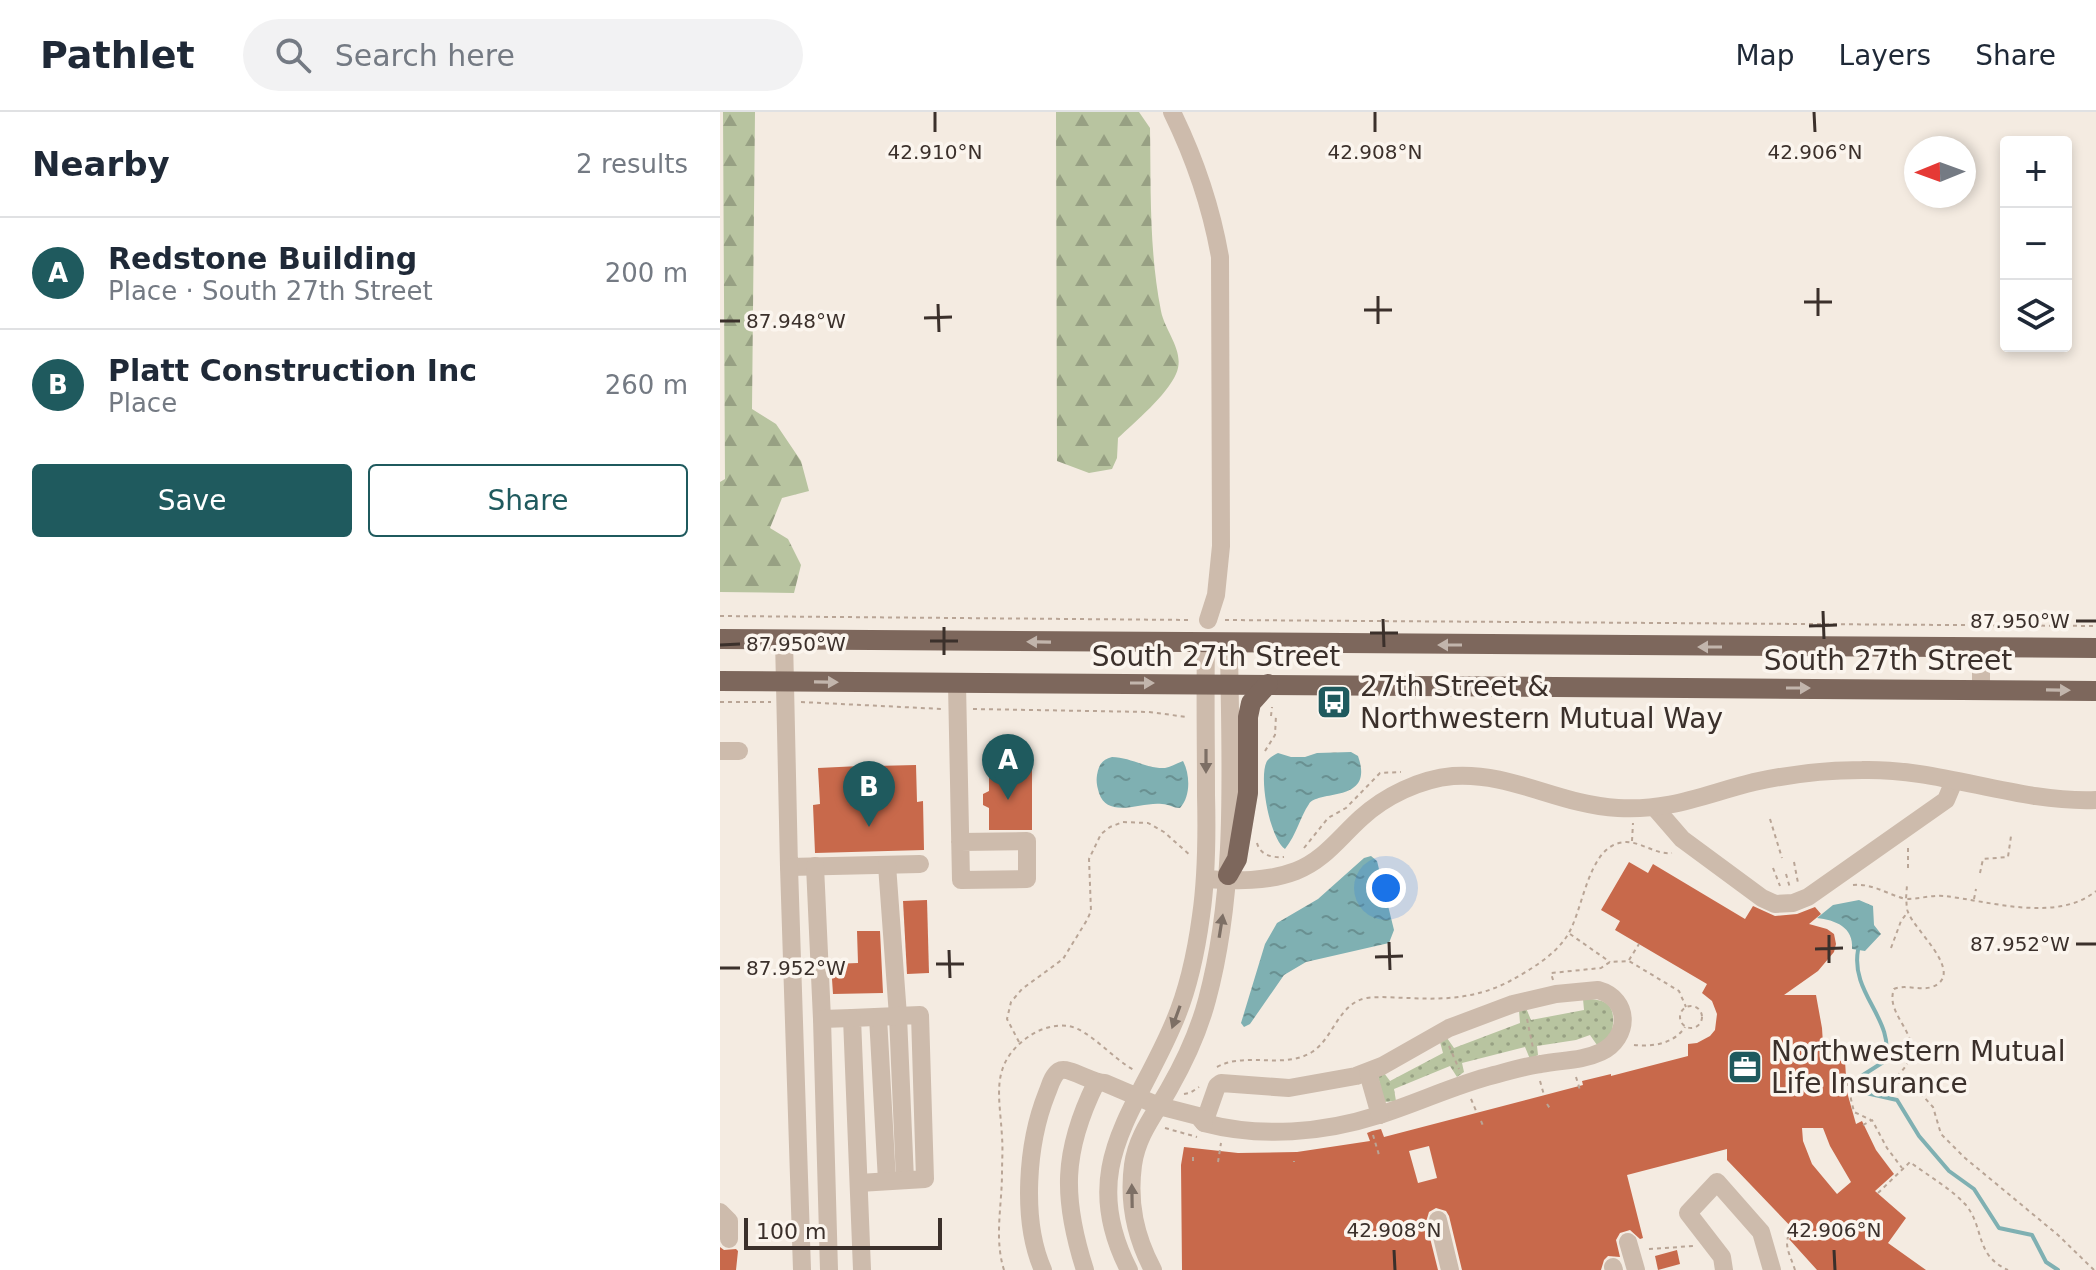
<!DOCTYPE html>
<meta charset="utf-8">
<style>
:root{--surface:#fff;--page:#f2f2f3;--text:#1f2937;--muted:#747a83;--line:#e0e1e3;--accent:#1f5a5e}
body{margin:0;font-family:"DejaVu Sans",sans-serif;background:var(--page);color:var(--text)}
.controls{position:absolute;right:24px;top:24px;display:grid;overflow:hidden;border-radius:8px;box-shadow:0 4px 12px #0003}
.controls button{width:72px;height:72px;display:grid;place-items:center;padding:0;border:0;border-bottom:2px solid var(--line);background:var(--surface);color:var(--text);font:40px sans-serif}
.compass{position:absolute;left:1184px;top:24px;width:72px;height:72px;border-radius:50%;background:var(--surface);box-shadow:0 4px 12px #0003;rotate:269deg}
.scale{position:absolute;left:24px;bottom:20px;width:198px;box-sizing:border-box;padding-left:8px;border:4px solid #3b302b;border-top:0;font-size:22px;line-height:28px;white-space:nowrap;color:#3b302b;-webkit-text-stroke:6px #fbf5ee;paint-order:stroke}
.you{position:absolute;left:666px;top:776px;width:28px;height:28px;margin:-20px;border:6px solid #fff;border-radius:50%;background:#1a73e8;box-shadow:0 0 0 12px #1a73e833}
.badge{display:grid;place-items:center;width:52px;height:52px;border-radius:50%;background:var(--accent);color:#fff;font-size:26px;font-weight:700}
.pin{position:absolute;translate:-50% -66px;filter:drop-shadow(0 2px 4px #0008)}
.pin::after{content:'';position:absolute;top:42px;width:28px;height:24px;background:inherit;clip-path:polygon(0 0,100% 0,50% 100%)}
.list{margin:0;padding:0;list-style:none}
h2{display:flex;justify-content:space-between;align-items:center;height:104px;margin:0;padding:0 32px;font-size:34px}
h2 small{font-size:26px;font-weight:400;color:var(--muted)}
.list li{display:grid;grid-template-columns:52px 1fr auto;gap:24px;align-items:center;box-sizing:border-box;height:112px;padding:0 32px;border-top:2px solid var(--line)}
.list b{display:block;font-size:30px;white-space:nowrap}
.list p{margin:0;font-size:26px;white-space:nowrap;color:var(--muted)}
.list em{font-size:26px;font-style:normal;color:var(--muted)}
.actions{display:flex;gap:16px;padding:24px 32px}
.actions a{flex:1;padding:18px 0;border:2px solid var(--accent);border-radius:8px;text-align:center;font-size:28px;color:var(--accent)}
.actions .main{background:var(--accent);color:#fff}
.icon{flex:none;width:44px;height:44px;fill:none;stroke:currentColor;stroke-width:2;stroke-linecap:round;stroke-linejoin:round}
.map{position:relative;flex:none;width:1376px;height:1158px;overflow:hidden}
header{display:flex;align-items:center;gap:48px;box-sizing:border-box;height:112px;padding:0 40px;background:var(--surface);border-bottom:2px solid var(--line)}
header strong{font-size:38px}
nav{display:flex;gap:44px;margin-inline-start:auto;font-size:28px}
.search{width:560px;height:72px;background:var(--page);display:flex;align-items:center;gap:20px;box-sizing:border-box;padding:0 28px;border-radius:44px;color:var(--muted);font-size:30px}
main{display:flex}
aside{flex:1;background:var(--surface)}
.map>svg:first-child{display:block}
.grass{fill:url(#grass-dots)}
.forest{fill:url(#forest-firs)}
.water{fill:url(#water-ripples)}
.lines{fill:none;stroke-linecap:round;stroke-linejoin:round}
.stream{stroke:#7fb0b2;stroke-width:4}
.building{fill:#c8694b;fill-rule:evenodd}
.path{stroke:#b9a596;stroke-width:2;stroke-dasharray:4 4;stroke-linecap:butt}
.minor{stroke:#cdbbac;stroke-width:18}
.major{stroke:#7d675c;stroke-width:20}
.oneway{fill:#c2b5ac}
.oneway2{fill:#7d6f65}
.ticks{fill:none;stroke:#3b302b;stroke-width:3}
.labels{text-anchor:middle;stroke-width:7;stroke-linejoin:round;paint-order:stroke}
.street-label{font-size:28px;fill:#3b302b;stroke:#fbf5ee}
.poi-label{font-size:28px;fill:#3b302b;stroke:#fbf5ee;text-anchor:start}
.ticks-label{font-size:20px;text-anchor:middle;fill:#3b302b;stroke:#fbf5ee;stroke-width:7;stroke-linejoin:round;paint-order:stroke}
</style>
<header>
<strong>Pathlet</strong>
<div class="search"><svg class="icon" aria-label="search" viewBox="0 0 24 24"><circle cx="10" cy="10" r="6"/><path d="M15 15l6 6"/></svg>Search here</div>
<nav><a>Map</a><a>Layers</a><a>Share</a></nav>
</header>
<main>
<aside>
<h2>Nearby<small>2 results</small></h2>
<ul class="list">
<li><span class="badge">A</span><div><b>Redstone Building</b><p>Place · South 27th Street</p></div><em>200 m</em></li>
<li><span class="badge">B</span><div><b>Platt Construction Inc</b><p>Place</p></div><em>260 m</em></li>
</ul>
<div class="actions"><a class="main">Save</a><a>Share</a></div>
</aside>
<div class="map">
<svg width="1376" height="1158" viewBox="0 0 1376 1158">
<defs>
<pattern id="grass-dots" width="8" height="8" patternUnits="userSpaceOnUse" patternTransform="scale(2)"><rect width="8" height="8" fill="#b8c4a0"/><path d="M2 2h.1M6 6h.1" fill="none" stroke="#97a083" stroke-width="1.8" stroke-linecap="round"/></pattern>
<pattern id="forest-firs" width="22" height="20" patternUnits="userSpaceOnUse" patternTransform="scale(2)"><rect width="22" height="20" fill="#b8c4a0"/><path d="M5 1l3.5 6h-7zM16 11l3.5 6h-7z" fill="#97a083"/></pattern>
<pattern id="water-ripples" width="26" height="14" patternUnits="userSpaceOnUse" patternTransform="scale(2)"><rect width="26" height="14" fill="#7fb0b2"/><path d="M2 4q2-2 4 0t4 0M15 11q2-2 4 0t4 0" fill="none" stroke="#699091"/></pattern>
</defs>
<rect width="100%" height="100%" fill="#f4ebe1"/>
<path class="grass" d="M863,887C892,886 897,897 891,924L877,933L870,923L856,928L817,934L818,943L810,947L805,935L742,951L744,960L737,965L730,954L674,977L676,989L664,990L658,964L664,961L670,969L723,941L720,930L727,926L734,936L800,911L799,898L806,896L811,908L864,898Z"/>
<g class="forest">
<path d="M3,0H35L32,297L56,312L81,349L89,379L62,386L50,416L68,427L81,453L74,481L0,480V370L5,367Z"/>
<path d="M336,0H419L430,16C431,77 429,139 441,199C445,220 466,240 456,262C447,283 415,310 398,326L397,346L392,357L369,361L337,349Z"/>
</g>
<g class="water">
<path d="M631,640L638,644C655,692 599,677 589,692C580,705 577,722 565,737C550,727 538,665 547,649C549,646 554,643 558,641L571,645H585L597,641Z"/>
<path d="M392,645C410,645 427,657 445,656C451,655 457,651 463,649C470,662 471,684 460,696C453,696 449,692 442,692C422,689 388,708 379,681C377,674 376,670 377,663C379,652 382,648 392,645Z"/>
<path d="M651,744L657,749L674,818L669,831L586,850L564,863L530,912L524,915L521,911L545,832L557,811L598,787L644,746Z"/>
<path d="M1139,788L1153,794L1154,813L1161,822L1145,839L1132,837C1134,815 1115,808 1097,806L1113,793Z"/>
</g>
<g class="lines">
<path class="stream" d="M1138,838C1130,882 1176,908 1165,949L1143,963L1141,972L1146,981L1177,988L1199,1024L1229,1059L1254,1077L1279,1116L1312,1123L1326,1150L1338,1158"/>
</g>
<g class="building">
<path d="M154,651L155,654L196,653L197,690L203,689L204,738L95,741L93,693L100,692L98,656L140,654V652Z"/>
<path d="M283,652H293V658H312V718H269V696L263,693V682L269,679V657H282Z"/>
<path d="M909,750L928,761L933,752L1025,807L1033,794L1055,804L1077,802L1095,795L1101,802L1089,812L1107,817L1114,822L1116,832L1114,840L1098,859L1064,883H1096L1102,916L1104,948L1125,949L1127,980L1136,1012L1142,1009L1156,1038L1174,1062L1155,1079L1186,1106L1168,1131L1206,1158H1097L1069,1127L1076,1120L1007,1048V1037L907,1063L923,1126L920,1127L910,1118L900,1121L896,1128L900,1145L888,1144L884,1148L881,1158H742L729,1104L726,1099L716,1096L709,1100L706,1110L718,1158H462L461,1053L464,1035L518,1041L577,1040L650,1029L647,1021L652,1019L661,1017L664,1025L863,973L862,969L891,962V964L968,944V932L977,931L990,924L995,918L997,902L992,889L982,881L987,872L895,818L900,809L881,798ZM1082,1016H1103L1110,1034L1131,1070L1117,1082L1092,1052L1083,1029ZM709,1034L717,1066L698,1071L689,1039Z"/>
<path d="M207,788L209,861L187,862L183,789Z"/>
<path d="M137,819H160L163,881L113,882L111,852L138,851Z"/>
<path d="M0,1135L4,1138L16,1137L18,1139L16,1158H0Z"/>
<path d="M957,1138L960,1152L938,1158L935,1144Z"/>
</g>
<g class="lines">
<g class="path">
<path d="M0,504L471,508"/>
<path d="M505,508L1376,514"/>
<path d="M0,590H51"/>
<path d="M81,590L222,597"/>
<path d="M253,597L429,600L467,605"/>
<path d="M551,604L552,595"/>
<path d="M545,639L555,623L556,603"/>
<path d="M1050,707L1062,746"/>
<path d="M912,729L913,711"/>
<path d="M537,731C540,743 552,746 564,745"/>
<path d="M584,736L608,706L626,696L660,661L681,660"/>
<path d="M1188,736V757"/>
<path d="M1074,750L1078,771"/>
<path d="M1053,756L1060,774"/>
<path d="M1260,761L1263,747L1288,745L1291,724"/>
<path d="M1066,762L1070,776"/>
<path d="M1133,773C1153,771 1168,783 1186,787L1187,773"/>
<path d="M1254,787L1256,777"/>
<path d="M850,822L890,850"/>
<path d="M1171,836L1181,809L1187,801"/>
<path d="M909,848L919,832"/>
<path d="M833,868L831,861L881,856L890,850L909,849L959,879L966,895"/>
<circle cx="971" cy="905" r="11"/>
<path d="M807,907L813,936"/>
<path d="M299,930L287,907L291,890L302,877L343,847L367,808L371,799L369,747L381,722L390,715L403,710L428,711L444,720L471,744"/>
<path d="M914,933C932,935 954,932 965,915"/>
<path d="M729,934L739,957"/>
<path d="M497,955C526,939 563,958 592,940C614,926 618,891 647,886C661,884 676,886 690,886C725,888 758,886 790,869C810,858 835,843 847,824C863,800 867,739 899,731C918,726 933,743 952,741"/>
<path d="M856,965L860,978"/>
<path d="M820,969L824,983"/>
<path d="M1127,970L1134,1000L1151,1008"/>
<path d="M464,982L470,981L479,975"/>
<path d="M751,987L757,1001"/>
<path d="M827,992L831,998"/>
<path d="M761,1009L764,1016"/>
<path d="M1143,1013L1152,1008L1167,1036L1182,1056"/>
<path d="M445,1016L477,1025"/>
<path d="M653,1023L659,1043"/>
<path d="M473,1049V1044"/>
<path d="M574,1049V1050"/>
<path d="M498,1050L501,1031"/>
<path d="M1158,1081L1190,1050C1207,1063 1230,1076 1245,1092C1265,1115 1254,1143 1288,1158"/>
<path d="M1073,1117C1061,1130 1070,1142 1075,1158"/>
<path d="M929,1137L974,1134"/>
<path d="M284,1158C274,1126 282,1094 282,1061C282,1049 283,1037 282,1025C280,984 269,953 308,925C319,917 334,912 348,914C369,917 393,947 414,958"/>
<path d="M1374,1158L1338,1123L1245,1046L1221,1022L1213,995L1202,983L1181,972L1179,962C1214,927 1163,907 1174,877C1186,872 1199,879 1212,875C1247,862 1193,817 1188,800C1186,796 1187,791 1186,787C1199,787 1211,783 1224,784C1269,789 1337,811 1376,779"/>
</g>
<g class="minor">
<path d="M452,0C475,47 491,94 500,145L501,434L496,483L488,508"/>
<path d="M64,527L69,755L200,752"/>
<path d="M237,572L241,768L307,767V729L240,730"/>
<path d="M1261,577V536"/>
<path d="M0,639H19"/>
<path d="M936,697L962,727L1042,786L1055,792L1073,791L1088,785L1226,688L1234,669"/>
<path d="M167,753L178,904L185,1068"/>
<path d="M95,754L102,907"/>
<path d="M69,755L82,1158"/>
<path d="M486,767C516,769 547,770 576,759C604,748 619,726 641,706C665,684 700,667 733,664C791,660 839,693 898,696C951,699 985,682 1034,670C1070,662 1106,658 1142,658C1222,656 1296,691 1376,688"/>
<path d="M878,878C911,887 910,926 881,940C862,949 841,948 821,952C805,954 789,959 774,963C734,973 698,991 659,1003C603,1021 541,1026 484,1011L497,974L501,971L569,976L636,964L662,954L729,916L793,892L836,882Z"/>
<path d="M158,905L167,1069"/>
<path d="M648,961L660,1003"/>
<path d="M139,1071L205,1067L200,903L132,906L142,1158"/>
<path d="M0,1100L9,1109V1127"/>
<path d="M718,1108L730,1158"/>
<path d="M908,1130L916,1158"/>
<path d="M893,1155L894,1158"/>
<path d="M109,1158L102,907L132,906"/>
<path d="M323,1158C301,1108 307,1031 327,981C330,974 332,964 339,959C348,954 372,971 385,971L439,994L478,1004L484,1011"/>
<path d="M365,1158C342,1086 342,1040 376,971"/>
<path d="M409,1158C357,1057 414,1003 452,915C468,880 476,841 481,804C487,763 487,723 486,683C486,632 485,582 486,531"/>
<path d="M433,1158C415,1124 408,1091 413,1053C417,1023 435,1002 449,977C465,949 479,918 487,888C518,773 510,649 509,531"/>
<path d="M1004,1158L1002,1145L968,1101L997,1070L1041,1120L1052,1158"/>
</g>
<g class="major">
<path d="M0,527L1376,536"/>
<path d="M0,569L1376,579"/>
<path d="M508,763L517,747L528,681V605L531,591L548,572"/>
</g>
</g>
<defs><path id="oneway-solid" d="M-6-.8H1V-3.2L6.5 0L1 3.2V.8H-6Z" transform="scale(2)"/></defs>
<g class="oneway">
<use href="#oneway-solid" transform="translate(319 530) rotate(-179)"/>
<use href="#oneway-solid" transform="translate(730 533) rotate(-180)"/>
<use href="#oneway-solid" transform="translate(990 535) rotate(-180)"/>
<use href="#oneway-solid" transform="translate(106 570) rotate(1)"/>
<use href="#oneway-solid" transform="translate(422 571)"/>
<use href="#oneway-solid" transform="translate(1078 576)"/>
<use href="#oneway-solid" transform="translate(1338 578) rotate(1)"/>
</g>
<g class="oneway2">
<use href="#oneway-solid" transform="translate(486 649) rotate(90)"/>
<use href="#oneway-solid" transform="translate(501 814) rotate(-81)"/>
<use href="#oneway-solid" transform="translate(456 905) rotate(110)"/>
<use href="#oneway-solid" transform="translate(412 1084) rotate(-91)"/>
</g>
<path class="ticks" d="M215,0V20M655,0V20M1094,0L1095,20M1098,176V204M658,184V212M1084,190H1112M218,192L219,220M644,198H672M204,206L232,205M0,209H20M1103,499L1104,527M663,507L664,535M1356,509H1376M1089,514L1117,513M224,515V543M650,521H678M210,529H238M0,533L20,532M1109,823V851M669,830L670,858M1356,832H1376M1095,837L1123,836M229,838L230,866M655,845L683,844M216,852H244M0,856H20M674,1138L675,1158M1114,1138L1115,1158"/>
<defs>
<g id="bus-square" transform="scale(1.8)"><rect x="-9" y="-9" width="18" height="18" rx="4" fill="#1f5a5e" stroke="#fbf5ee"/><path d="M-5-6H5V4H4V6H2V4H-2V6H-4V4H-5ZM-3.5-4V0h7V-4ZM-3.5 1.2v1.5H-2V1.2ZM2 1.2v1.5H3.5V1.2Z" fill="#fff"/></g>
<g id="office-square" transform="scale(1.8)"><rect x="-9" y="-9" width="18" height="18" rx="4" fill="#1f5a5e" stroke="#fbf5ee"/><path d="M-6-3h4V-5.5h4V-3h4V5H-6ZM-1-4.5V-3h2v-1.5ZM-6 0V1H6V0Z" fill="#fff"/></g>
</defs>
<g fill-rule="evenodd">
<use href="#bus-square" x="614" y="590"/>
<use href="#office-square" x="1025" y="955"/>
</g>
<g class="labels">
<g class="street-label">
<text x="496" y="554">South 27th Street</text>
<text x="1168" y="558">South 27th Street</text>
</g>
<g class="poi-label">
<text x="640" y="584">27th Street &amp;<tspan x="640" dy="32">Northwestern Mutual Way</tspan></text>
<text x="1051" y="949">Northwestern Mutual<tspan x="1051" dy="32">Life Insurance</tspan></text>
</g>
</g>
<g class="ticks-label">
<text x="215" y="47">42.910°N</text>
<text x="655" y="47">42.908°N</text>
<text x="1095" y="47">42.906°N</text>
<text x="76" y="216">87.948°W</text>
<text x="1300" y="516">87.950°W</text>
<text x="76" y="539">87.950°W</text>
<text x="1300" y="839">87.952°W</text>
<text x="76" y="863">87.952°W</text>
<text x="674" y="1125">42.908°N</text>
<text x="1114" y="1125">42.906°N</text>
</g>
</svg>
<div class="controls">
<button>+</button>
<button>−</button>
<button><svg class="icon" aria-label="layers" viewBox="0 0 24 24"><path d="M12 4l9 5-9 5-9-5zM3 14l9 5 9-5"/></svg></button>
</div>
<svg class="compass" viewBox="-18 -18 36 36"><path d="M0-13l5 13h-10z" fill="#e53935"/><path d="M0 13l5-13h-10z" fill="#747a83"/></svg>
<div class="scale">100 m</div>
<div class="you"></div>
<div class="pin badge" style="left:288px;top:688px">A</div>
<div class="pin badge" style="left:149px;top:715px">B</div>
</div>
</main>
